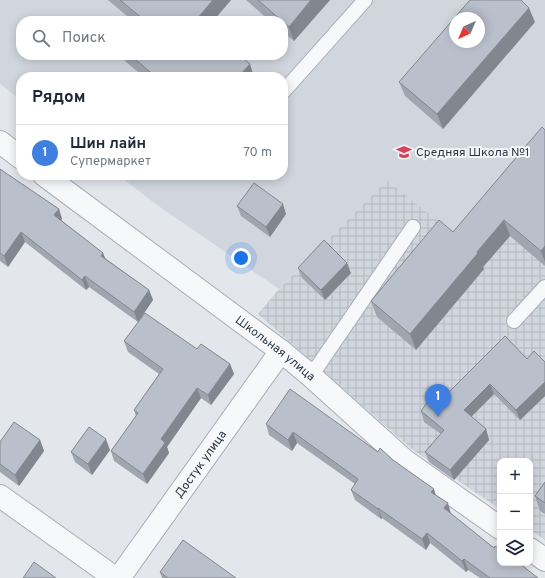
<!DOCTYPE html>
<html lang="ru">
<meta charset="utf-8">
<style>
:root{--surface:#fff;--page:#f6f6f7;--text:#1f2937;--muted:#747a83;--line:#e0e1e3;--accent:#d7425c}
body{margin:0;font-family:Overpass,sans-serif;background:var(--page);color:var(--text)}
.controls{position:absolute;right:12px;bottom:12px;display:grid;overflow:hidden;border-radius:8px;box-shadow:0 2px 10px #0003}
.controls button{width:36px;height:36px;display:grid;place-items:center;padding:0;border:0;border-bottom:1px solid var(--line);background:var(--surface);color:var(--text);font:20px sans-serif}
.compass{position:absolute;left:449px;top:12px;width:36px;height:36px;border-radius:50%;background:var(--surface);box-shadow:0 2px 10px #0003;rotate:224deg}
.you{position:absolute;left:241px;top:258px;width:14px;height:14px;margin:-10px;border:3px solid #fff;border-radius:50%;background:#1a73e8;box-shadow:0 0 0 6px #1a73e833}
.badge{display:grid;place-items:center;width:26px;height:26px;border-radius:50%;background:var(--accent);color:#fff;font-size:13px;font-weight:700}
.pin{position:absolute;translate:-50% -33px;filter:drop-shadow(0 1px 2px #0008)}
.pin::after{content:'';position:absolute;top:21px;width:14px;height:12px;background:inherit;clip-path:polygon(0 0,100% 0,50% 100%)}
.list{margin:0;padding:0;list-style:none}
h2{display:flex;justify-content:space-between;align-items:center;height:52px;margin:0;padding:0 16px;font-size:17px}
h2 small{font-size:13px;font-weight:400;color:var(--muted)}
.list li{display:grid;grid-template-columns:26px 1fr auto;gap:12px;align-items:center;box-sizing:border-box;height:56px;padding:0 16px;border-top:1px solid var(--line)}
.list b{display:block;font-size:15px;white-space:nowrap}
.list p{margin:0;font-size:13px;white-space:nowrap;color:var(--muted)}
.list em{font-size:13px;font-style:normal;color:var(--muted)}
.icon{flex:none;width:22px;height:22px;fill:none;stroke:currentColor;stroke-width:2;stroke-linecap:round;stroke-linejoin:round}
.map{position:relative;flex:none;width:545px;height:578px;overflow:hidden}
.search{position:absolute;background:var(--surface);box-shadow:0 2px 10px #0003;left:16px;top:16px;width:272px;height:44px;display:flex;align-items:center;gap:10px;box-sizing:border-box;padding:0 14px;border-radius:16px;color:var(--muted);font-size:15px}
.panel{position:absolute;background:var(--surface);box-shadow:0 2px 10px #0003;left:16px;top:72px;width:272px;height:108px;border-radius:16px}
.map>svg:first-child{display:block}
.built{fill:#d1d6de;fill-rule:evenodd}
.industrial{fill:url(#industrial-grid)}
.lines{fill:none;stroke-linecap:round;stroke-linejoin:round}
.service-casing{stroke:#a8aeb7;stroke-width:16}
.minor-casing{stroke:#a8aeb7;stroke-width:24}
.service{stroke:#f7f8fa;stroke-width:14}
.minor{stroke:#f7f8fa;stroke-width:22}
.wall{fill:#a0a5af}
.shaded-wall{fill:#82868e}
.building{fill:#bac0cb;stroke:#82868e;fill-rule:evenodd}
.labels{text-anchor:middle;stroke-width:4;stroke-linejoin:round;paint-order:stroke}
.poi-label{font-size:12px;fill:#2a3546;stroke:#f4f6f9;text-anchor:start}
.street-label{font-size:12px;fill:#2a3546;stroke:#f4f6f9}
</style>
<div class="map">
<svg width="545" height="578" viewBox="0 0 545 578">
<defs>
<pattern id="industrial-grid" width="8" height="8" patternUnits="userSpaceOnUse"><rect width="8" height="8" fill="#d1d6de"/><path d="M0 4h8M4 0v8" fill="none" stroke="#b4b8c0"/></pattern>
</defs>
<rect width="100%" height="100%" fill="#e3e7ec"/>
<path class="built" d="M0,0H545V130L454,234L387,180L279,289L157,205L118,175H283V77H21V100L0,84ZM455,18H479V42H455ZM21,21H283V55H21Z"/>
<path class="industrial" d="M545,130V540L530,530V461H500V509L413,450L258,314L279,289L387,180L454,234Z"/>
<g class="lines">
<g class="service-casing">
<g id="service">
<path d="M283,92L365,0"/>
<path d="M514,321L545,287"/>
<path d="M311,376L413,227"/>
</g>
</g>
<g class="minor-casing">
<g id="minor">
<path d="M0,142L21,158"/>
<path id="s1" d="M44,175L281,351L311,376L404,460L500,528"/>
<path d="M0,496L115,578"/>
<path d="M530,549L545,560"/>
<path id="s2" d="M119,578L281,351"/>
</g>
</g>
<use href="#service" class="service"/>
<use href="#minor" class="minor"/>
</g>
<g class="wall">
<path d="M108,0H231L213,21H133Z"/>
<path d="M246,0H330L294,41L283,32V21H270Z"/>
<path d="M535,22L443,129L405,96L399,82Z"/>
<path d="M123,55H239L254,77H144L125,61Z"/>
<path d="M545,130V266L510,236L483,267L484,269L416,350L377,317L371,301L453,232Z"/>
<path d="M0,169L59,209L62,219L61,220L103,253L105,258L149,290L153,300L138,322L89,287L86,290L25,242L8,267L0,261Z"/>
<path d="M237,206L286,214L270,237L241,216Z"/>
<path d="M298,268L351,273L325,300L302,278Z"/>
<path d="M124,341L197,349L230,364L234,374L211,405L201,398L167,447L169,453L147,484L114,461L111,451L136,416L134,410L159,374L128,352Z"/>
<path d="M527,359L545,362V396L520,420L494,394L471,417L486,429L489,440L454,480L429,462L425,452L441,434L424,422L421,411L442,399Z"/>
<path d="M266,424L378,452L393,460L436,495L451,514L494,548L538,578H480L468,570L466,572L430,543L426,550L382,518L381,519L355,500L351,490L355,484L297,443L292,451L269,435Z"/>
<path d="M40,440L44,451L19,486L0,472V442Z"/>
<path d="M110,450L92,475L75,462L71,452Z"/>
<path d="M545,482V514L540,511L535,496Z"/>
<path d="M160,572L236,578H162Z"/>
</g>
<g class="shaded-wall">
<path d="M213,0H231L213,21H198L197,19Z"/>
<path d="M311,0H330L294,41L289,27Z"/>
<path d="M529,8L535,22L443,129L437,114Z"/>
<path d="M250,64L254,77H238Z"/>
<path d="M283,204L286,214L270,237L266,227Z"/>
<path d="M59,209L62,219L58,225L54,215Z"/>
<path d="M504,220L510,236L483,267L484,269L416,350L410,334L477,252Z"/>
<path d="M21,232L25,242L8,267L4,256Z"/>
<path d="M545,246V262L541,251Z"/>
<path d="M103,253L107,263L101,256Z"/>
<path d="M347,263L351,273L325,300L321,290Z"/>
<path d="M85,276L89,287L86,290L82,280Z"/>
<path d="M149,290L153,300L138,322L134,312Z"/>
<path d="M230,364L234,374L211,405L208,395Z"/>
<path d="M545,382V396L520,420L516,410Z"/>
<path d="M490,384L494,394L468,420L464,410Z"/>
<path d="M197,388L201,398L167,447L169,453L147,484L143,474L161,439Z"/>
<path d="M486,429L489,440L454,480L450,470Z"/>
<path d="M293,432L297,443L292,451L288,440Z"/>
<path d="M106,439L110,450L92,475L88,464Z"/>
<path d="M40,440L44,451L19,486L15,475Z"/>
<path d="M434,489L437,499L431,492Z"/>
<path d="M448,503L451,514L444,508Z"/>
<path d="M378,508L382,518L381,519L378,509Z"/>
<path d="M427,533L430,543L426,550L422,539Z"/>
<path d="M464,559L468,570L466,572L462,561Z"/>
</g>
<g class="building">
<path d="M120,0H213L197,19L200,21H141L143,19Z"/>
<path d="M258,0H311L289,27L283,22V21H282Z"/>
<path d="M470,0H521L529,8L437,114L399,82ZM455,18H479V42H455Z"/>
<path d="M130,55H239L250,64L238,77H156Z"/>
<path d="M542,127L545,130V246L541,251L504,220L477,252L478,253L410,334L371,301L439,220L453,232Z"/>
<path d="M0,169L59,209L54,215L103,253L101,256L149,290L134,312L85,276L82,280L21,232L4,256L0,253Z"/>
<path d="M254,183L283,204L266,227L237,206Z"/>
<path d="M324,240L347,263L321,290L298,268Z"/>
<path d="M145,313L197,349L201,344L230,364L208,395L197,388L161,439L165,443L143,474L111,451L138,413L134,410L163,369L124,341Z"/>
<path d="M505,336L527,359L534,351L545,362V382L516,410L490,384L464,410L486,429L450,470L425,452L444,430L421,411L434,393L442,399Z"/>
<path d="M290,389L378,452L380,448L393,460L434,489L431,492L448,503L444,508L494,548L495,546L500,550V563H519L538,578H490L464,559L462,561L427,533L422,539L378,508V509L351,490L358,479L293,432L288,440L266,424Z"/>
<path d="M14,422L40,440L15,475L0,464V442Z"/>
<path d="M89,427L106,439L88,464L71,452Z"/>
<path d="M545,482V503L535,496Z"/>
<path d="M183,540L236,578H168L160,572Z"/>
<path d="M34,562L56,578H23Z"/>
</g>
<defs>
<g id="school-bare" transform="scale(1.2)"><path d="M0-5L7-2L0 1L-7-2ZM-4 1L0 2.5L4 1V4Q0 6-4 4Z" fill="#d7425c" stroke="#f4f6f9" stroke-width="2.5" paint-order="stroke"/></g>
</defs>
<g fill-rule="evenodd">
<use href="#school-bare" x="404" y="152"/>
</g>
<g class="labels">
<g class="poi-label">
<text x="416" y="156">Средняя Школа №1</text>
</g>
<g class="street-label">
<text dy="4" stroke="none"><textPath href="#s1" startOffset="289">Школьная улица</textPath></text>
<text dy="4" stroke="none"><textPath href="#s2" startOffset="140">Достук улица</textPath></text>
</g>
</g>
</svg>
<div class="controls">
<button>+</button>
<button>−</button>
<button><svg class="icon" aria-label="layers" viewBox="0 0 24 24"><path d="M12 4l9 5-9 5-9-5zM3 14l9 5 9-5"/></svg></button>
</div>
<svg class="compass" viewBox="-18 -18 36 36"><path d="M0-13l5 13h-10z" fill="#e53935"/><path d="M0 13l5-13h-10z" fill="#747a83"/></svg>
<div class="you"></div>
<div class="pin badge" style="left:438px;top:417px;background:#3f7fe0">1</div>
<div class="search"><svg class="icon" aria-label="search" viewBox="0 0 24 24"><circle cx="10" cy="10" r="6"/><path d="M15 15l6 6"/></svg>Поиск</div>
<section class="panel">
<h2>Рядом<small></small></h2>
<ul class="list">
<li><span class="badge" style="background:#3f7fe0">1</span><div><b>Шин лайн</b><p>Супермаркет</p></div><em>70 m</em></li>
</ul>
</section>
</div>
